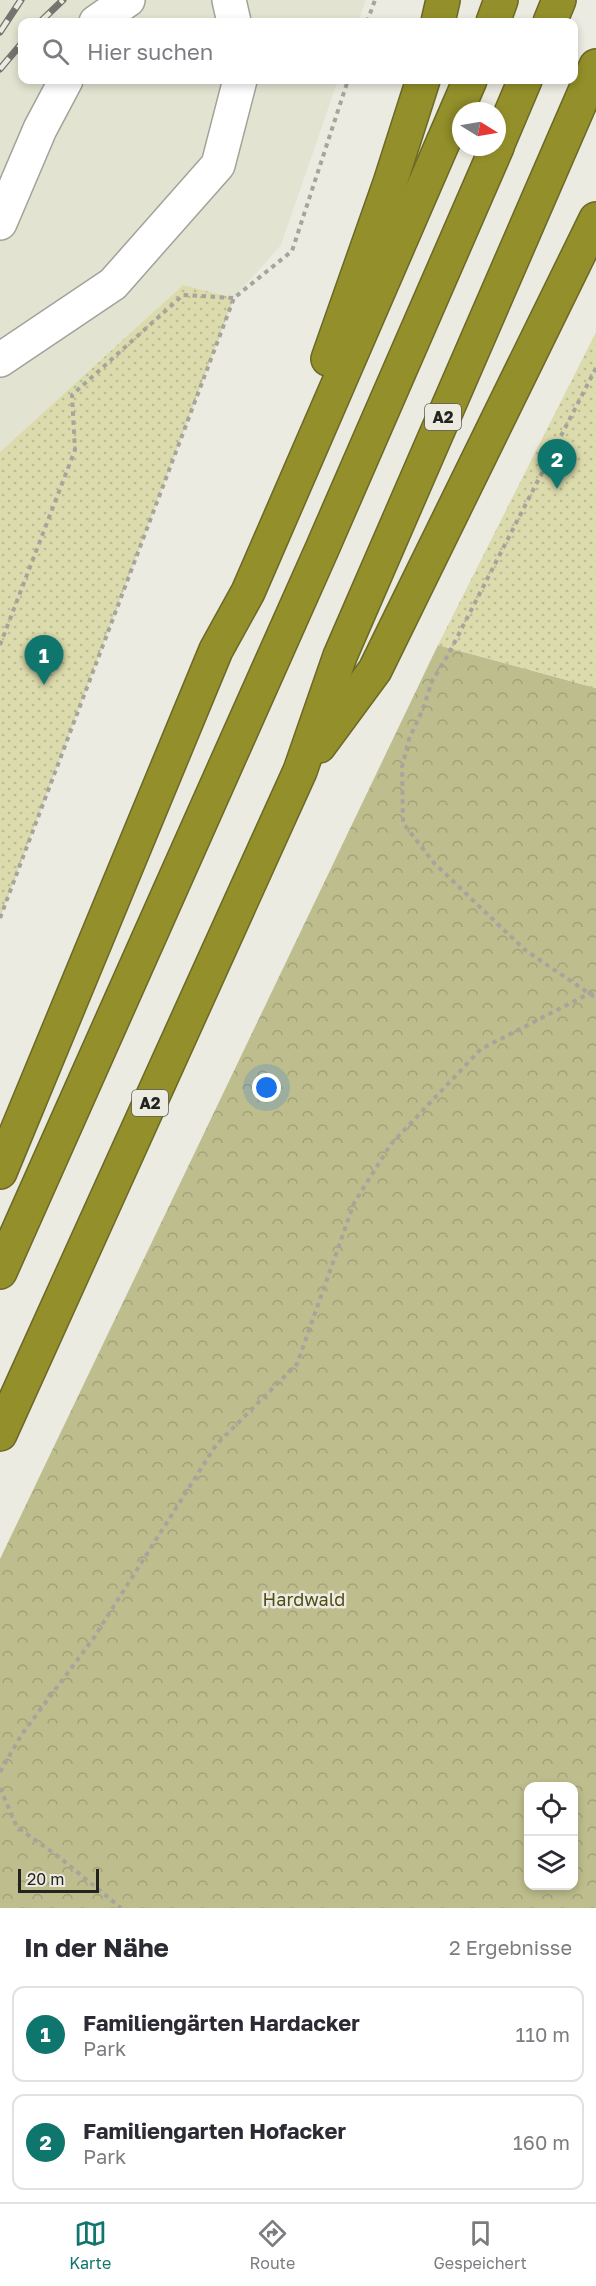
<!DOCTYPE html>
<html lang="de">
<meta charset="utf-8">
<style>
:root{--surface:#fff;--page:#f7f7f7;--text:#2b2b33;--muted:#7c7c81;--line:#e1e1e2;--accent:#0f766e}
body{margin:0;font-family:"Golos Text",sans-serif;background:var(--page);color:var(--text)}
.controls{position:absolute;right:18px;bottom:18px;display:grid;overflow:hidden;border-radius:12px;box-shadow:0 3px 9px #0003}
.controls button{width:54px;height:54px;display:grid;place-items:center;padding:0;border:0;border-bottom:2px solid var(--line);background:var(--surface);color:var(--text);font:30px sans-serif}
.compass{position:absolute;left:452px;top:102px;width:54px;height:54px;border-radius:50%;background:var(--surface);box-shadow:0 3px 9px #0003;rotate:101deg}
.scale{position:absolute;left:18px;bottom:15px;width:81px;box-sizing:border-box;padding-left:6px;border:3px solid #23231f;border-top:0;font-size:16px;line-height:21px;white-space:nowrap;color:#23231f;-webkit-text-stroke:4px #ebebe1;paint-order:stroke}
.you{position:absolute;left:267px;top:1088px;width:21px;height:21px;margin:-15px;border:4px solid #fff;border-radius:50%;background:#1a73e8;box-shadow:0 0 0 9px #1a73e833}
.badge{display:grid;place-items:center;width:39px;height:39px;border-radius:50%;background:var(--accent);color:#fff;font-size:20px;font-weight:700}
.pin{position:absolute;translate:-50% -50px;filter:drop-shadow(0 2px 3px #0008)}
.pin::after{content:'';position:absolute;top:32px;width:21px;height:18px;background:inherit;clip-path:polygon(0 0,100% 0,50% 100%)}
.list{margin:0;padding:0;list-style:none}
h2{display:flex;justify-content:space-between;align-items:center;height:78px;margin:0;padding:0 24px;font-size:26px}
h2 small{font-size:20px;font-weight:400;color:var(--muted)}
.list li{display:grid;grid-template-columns:39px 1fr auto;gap:18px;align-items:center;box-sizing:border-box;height:96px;margin:0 12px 12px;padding:0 12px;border:2px solid var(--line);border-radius:12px}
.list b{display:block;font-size:22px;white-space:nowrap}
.list p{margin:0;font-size:20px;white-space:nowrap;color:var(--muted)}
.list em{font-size:20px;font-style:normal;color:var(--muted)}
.icon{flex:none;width:33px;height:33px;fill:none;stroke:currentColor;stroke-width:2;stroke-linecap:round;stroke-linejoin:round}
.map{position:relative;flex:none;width:596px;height:1908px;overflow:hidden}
.search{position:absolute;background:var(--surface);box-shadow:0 3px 9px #0003;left:18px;right:18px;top:18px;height:66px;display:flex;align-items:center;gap:15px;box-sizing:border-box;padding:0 21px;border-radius:12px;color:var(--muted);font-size:22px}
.sheet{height:294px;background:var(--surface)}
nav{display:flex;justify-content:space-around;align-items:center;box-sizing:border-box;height:84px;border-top:2px solid var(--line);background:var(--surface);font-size:16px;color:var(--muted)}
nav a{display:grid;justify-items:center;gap:3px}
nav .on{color:var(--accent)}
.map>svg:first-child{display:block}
.built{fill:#e3e3d1}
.forest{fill:url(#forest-crowns);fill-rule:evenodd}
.garden{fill:url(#garden-dots)}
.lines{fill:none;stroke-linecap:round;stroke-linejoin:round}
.minor-casing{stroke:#a1a298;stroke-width:36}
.highway-casing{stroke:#6c6926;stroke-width:36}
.path{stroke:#a5a59d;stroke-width:4;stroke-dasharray:4.5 4.5;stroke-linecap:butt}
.minor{stroke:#fff;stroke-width:33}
.highway{stroke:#938f2a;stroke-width:33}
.rail-casing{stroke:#75756f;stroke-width:7}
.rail{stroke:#ebebe1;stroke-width:4.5;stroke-dasharray:14;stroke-linecap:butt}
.labels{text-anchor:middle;stroke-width:5;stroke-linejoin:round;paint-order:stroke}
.shield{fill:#ebebe1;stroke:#5f5f59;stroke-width:1.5}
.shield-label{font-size:16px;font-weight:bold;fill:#23231f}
.park-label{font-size:18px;fill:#504e15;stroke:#ebebe1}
</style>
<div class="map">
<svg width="596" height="1908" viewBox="0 0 596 1908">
<defs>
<pattern id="forest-crowns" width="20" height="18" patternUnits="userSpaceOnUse" patternTransform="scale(1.5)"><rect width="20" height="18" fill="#bebd8d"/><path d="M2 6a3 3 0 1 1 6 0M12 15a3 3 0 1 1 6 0" fill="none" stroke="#a3a279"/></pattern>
<pattern id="garden-dots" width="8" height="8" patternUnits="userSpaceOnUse" patternTransform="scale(1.5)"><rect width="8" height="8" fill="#dcdbad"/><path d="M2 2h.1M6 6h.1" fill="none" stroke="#bcbc94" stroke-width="1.8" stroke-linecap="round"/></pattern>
</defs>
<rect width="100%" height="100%" fill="#ebebe1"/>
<path class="built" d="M0,0H366L358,22H22V80H338L281,245L234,298L183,285L0,452Z"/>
<path class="forest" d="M438,645L596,688V1908H0V1559ZM528,1786H574V1886H528Z"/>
<g class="garden">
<path d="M183,285L234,298L0,918V452Z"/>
<path d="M596,332V688L438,645Z"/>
</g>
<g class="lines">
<g class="minor-casing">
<g id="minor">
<path d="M229,0L234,22"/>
<path d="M96,22L128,0"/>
<path d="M0,223L40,129L66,80"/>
<path d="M0,360L113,284L218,165L240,80"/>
</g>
</g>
<g class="highway-casing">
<g id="highway">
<path d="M438,22L443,0"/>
<path d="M493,22L501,0"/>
<path d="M550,22L559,0"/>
<path d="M497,146L525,80"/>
<path d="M328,359L390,183L423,80"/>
<path d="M319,746L375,670L596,219"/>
<path d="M0,1172L216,650L248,592L470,80"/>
<path d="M0,1272L322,549L497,147"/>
<path d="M0,1434L300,771L340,656L596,66"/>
</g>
</g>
<g class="path">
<path d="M367,22L375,0"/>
<path d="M596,368L448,655L432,681L423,709L409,739L402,767L403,823L434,863L525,950L596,998"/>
<path d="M0,645L75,450L72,395L183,295L234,298"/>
<path d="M0,918L234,298L292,251L348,80"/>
<path d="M0,1772L22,1734L93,1639L216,1445L297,1364L354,1203L391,1144L481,1049L596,990"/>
<path d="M0,1788L17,1827L59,1857L121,1908"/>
</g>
<use href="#minor" class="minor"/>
<use href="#highway" class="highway"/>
<g class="rail-casing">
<g id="rail">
<path d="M40,22L63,0"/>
<path d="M0,32L21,0"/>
<path d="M0,69L22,43"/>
</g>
</g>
<use href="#rail" class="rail"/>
</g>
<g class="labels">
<g class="shield">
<rect x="425" y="404" width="36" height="26" rx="4.5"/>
<rect x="132" y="1090" width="36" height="26" rx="4.5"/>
</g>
<g class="shield-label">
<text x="443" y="423">A2</text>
<text x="150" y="1109">A2</text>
</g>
<g class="park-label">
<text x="304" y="1606">Hardwald</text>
</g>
</g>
</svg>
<div class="controls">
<button><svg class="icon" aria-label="locate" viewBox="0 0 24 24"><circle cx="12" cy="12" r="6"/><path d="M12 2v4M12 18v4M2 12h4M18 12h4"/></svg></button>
<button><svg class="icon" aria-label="layers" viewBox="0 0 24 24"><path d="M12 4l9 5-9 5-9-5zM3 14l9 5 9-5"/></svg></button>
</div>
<svg class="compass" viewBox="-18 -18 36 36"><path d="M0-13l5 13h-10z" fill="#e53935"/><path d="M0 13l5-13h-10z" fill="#7c7c81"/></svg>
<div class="scale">20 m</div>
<div class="you"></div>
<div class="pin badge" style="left:44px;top:685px">1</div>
<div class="pin badge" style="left:557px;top:489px">2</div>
<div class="search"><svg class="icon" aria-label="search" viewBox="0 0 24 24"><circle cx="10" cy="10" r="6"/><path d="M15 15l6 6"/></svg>Hier suchen</div>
</div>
<section class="sheet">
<h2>In der Nähe<small>2 Ergebnisse</small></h2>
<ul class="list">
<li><span class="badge">1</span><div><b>Familiengärten Hardacker</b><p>Park</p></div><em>110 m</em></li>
<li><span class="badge">2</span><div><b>Familiengarten Hofacker</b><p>Park</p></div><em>160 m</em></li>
</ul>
</section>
<nav>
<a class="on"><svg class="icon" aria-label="map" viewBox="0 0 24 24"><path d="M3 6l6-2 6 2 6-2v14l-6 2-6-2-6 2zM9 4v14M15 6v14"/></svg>Karte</a>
<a><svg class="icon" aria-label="directions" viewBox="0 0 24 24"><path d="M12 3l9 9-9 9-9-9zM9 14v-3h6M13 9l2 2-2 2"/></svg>Route</a>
<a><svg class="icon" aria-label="saved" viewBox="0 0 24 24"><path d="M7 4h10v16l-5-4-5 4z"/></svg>Gespeichert</a>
</nav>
